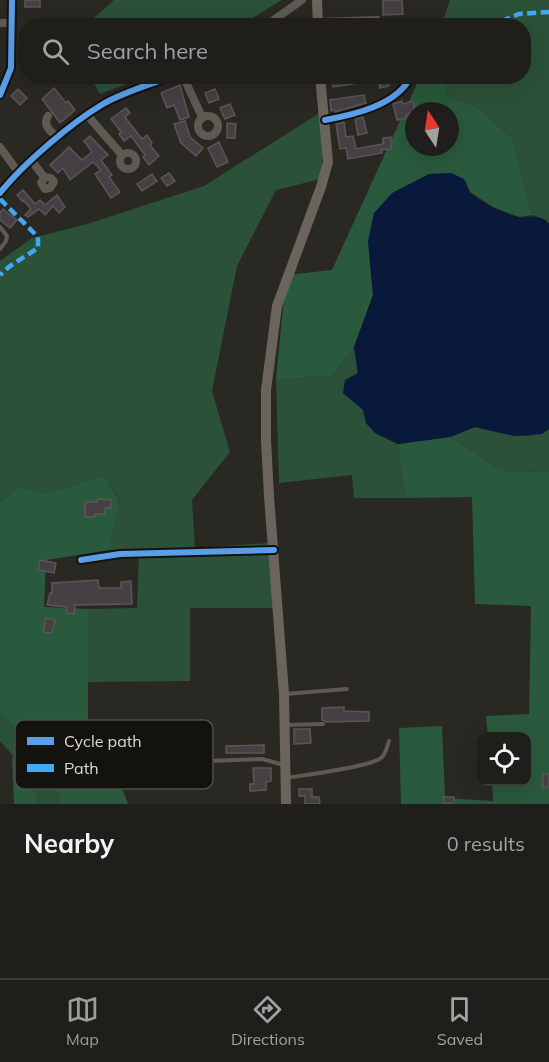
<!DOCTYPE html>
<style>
:root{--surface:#1f1e1a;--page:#2c2b27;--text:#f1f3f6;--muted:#a1a2a2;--line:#3c3c39;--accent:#9d9c95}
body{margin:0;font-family:Mulish,sans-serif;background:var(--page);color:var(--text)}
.controls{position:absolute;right:18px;bottom:18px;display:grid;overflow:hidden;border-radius:12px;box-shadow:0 6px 24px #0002}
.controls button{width:54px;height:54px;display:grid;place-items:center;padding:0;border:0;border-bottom:2px solid var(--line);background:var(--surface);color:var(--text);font:30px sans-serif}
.compass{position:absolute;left:405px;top:102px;width:54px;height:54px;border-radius:50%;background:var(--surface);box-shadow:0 6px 24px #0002;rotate:348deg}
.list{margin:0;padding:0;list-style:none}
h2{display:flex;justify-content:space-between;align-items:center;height:78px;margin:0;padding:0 24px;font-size:26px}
h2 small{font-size:20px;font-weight:400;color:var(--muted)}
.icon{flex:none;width:33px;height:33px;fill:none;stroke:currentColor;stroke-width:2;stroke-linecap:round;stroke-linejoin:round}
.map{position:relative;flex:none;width:549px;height:804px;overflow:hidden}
.search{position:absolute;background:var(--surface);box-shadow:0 6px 24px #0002;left:18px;right:18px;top:18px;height:66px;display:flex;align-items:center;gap:15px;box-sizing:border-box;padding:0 21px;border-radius:24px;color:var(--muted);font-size:22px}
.sheet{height:174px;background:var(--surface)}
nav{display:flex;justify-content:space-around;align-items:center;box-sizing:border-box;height:84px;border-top:2px solid var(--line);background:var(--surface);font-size:16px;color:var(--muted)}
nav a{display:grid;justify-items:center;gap:3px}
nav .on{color:var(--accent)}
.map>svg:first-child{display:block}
.green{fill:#2b5138}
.forest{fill:#2a5a3d;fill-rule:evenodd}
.water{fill:#09193c}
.building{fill:#464045;stroke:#595756;stroke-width:1.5}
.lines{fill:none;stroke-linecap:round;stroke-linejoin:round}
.lane{stroke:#5f5954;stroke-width:4}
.street{stroke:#5f5954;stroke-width:8}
.secondary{stroke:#6b645e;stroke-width:10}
.quiet{stroke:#3fa9f5;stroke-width:4.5;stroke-dasharray:9 4.5;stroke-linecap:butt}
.cycleway-casing{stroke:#13120e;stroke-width:10}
.cycleway{stroke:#5a9eea;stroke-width:6}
.key{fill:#13120e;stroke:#4f4e49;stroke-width:1.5}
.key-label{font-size:16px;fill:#dcdad3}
</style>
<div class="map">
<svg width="549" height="804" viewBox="0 0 549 804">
<rect width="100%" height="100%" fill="#292822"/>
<g class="green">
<path d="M114,0H282L241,25H86Z"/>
<path d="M450,0H549V224L546,220L532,215L512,138L480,109L446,94L449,77L524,76V26H441Z"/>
<path d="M90,77H145L100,94Z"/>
<path d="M321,112L323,143L321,179L276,190L237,266L212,391L230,452L192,500L195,548L268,543L275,608H190V681L88,682V609L137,608L139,550H110L119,499L105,475L49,493L20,487L0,502V261L32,238L87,224L204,186Z"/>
<path d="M354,347L358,374L343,393L364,410L366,423L375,432L398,444L405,498H354L352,475L279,483L276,380L332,376Z"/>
<path d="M475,427C498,432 528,443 549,429V472L503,471L450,437Z"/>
<path d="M0,714L48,757L61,804H39L32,777L0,741Z"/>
</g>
<g class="forest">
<path d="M420,77H449L446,94L480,109L512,138L532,215L519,217L493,207L470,192L464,179L368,241L373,295L354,347L332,376L276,380L286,275L332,270ZM414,111H450V147H414Z"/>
<path d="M450,437L503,471L549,472V804H401L399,728L442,726L445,798L493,801L492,782H526V736H488L486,716L529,714L531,606L475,604L472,497L405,498L398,444Z"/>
<path d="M105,475L119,500L110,550L46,560L44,607L88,609V722L113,764L128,804H61L48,757L0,714V502L20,487L49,493Z"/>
<path d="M12,756L32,777L39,804H14Z"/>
</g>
<path class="water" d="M451,173L464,179C466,183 468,189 470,192C479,202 505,214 518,217C529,219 540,213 549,224V429L542,434L514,436L475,427L450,437L398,444L375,433L366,423L363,410L343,393L345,380L358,373L354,347L373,295L368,241L374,213L392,193L429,174Z"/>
<g class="building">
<rect x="25" y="0" width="15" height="7"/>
<path d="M383,0H402L403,14L383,15Z"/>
<path d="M332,76H357L359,83L333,87Z"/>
<path d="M377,76H386L389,86L380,88Z"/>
<path d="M180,85L189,117L180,120L174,105L167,108L161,93Z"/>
<path d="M54,88L66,103L68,101L75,110L60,123L42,99Z"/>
<path d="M18,89L27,98L20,105L11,96Z"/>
<path d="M215,89L219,99L209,103L205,93Z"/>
<path d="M364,95L366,103L335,112L334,110L331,111L330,100Z"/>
<path d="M402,101L403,104L413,101L415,111L406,115L407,118L397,120L393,104Z"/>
<path d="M230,104L235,115L225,119L220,108Z"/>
<path d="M126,108L130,113L125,117L142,139L147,135L152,143L150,145L159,156L149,165L143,157L145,155L131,136L124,141L119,134L121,132L111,119Z"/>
<path d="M363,117L367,133L358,135L355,119Z"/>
<path d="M185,121L190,137L203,148L196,156L181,143L174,124Z"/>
<path d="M344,122L346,137L353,136L356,149L383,144V138L391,137V149L381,150L382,153L348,159L346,148L340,149L336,124Z"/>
<path d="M227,123L236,124L235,138H227Z"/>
<path d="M90,136L108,155L101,160L112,175L109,177L120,192L111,198L95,174L101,170L93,162L70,180L63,168L58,173L50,165L69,147L82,160L92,152L84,141Z"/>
<path d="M219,142L228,162L217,167L208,148Z"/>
<path d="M169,173L175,181L167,186L161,178Z"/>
<path d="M152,174L157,181L142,191L137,184Z"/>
<path d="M23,190L35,204L40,200L45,205L57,195L65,207L59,213L53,206L45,215L39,209L28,217L25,215L31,209L23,200L22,201L17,195Z"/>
<path d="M3,209L17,220L10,228L0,220V213Z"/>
<path d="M97,499L111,500V508H105V514H95V517H85V502H97Z"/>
<path d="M40,560L56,563L54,573L38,570Z"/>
<path d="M98,580L99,588H121V582L131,581L132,604L75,605L74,614L66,613L67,607L47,605L50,593L52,594V583Z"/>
<path d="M46,618L55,620L52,633L43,632Z"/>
<path d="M344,707V711L369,712V721L326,722L322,720V708Z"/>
<path d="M294,729H310L311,743L294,744Z"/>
<path d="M264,745V753H226V746Z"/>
<path d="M253,768H271V781L266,782V790L250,791V784H254Z"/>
<path d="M543,774H549V787L543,788Z"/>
<path d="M299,789H312V797H319L320,804H305V796H299Z"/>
<path d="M444,797H454V802L444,804Z"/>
</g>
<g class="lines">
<g class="lane">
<path d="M318,20L378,18"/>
<path d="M0,227L7,236L6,241L0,249"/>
<path d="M285,694L347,689"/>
<path d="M286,725L323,724"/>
<path d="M188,759L208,761L262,759L284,765"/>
<path d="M286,778C304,775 370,767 381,758C386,754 387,747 389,741"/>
</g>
<g class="street">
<path d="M0,23H11"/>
<path d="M265,26L302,0"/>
<path d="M183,76L202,117"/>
<path d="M0,95L11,68L12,0"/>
<path d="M87,115L122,155"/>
<circle cx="208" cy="126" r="10"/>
<path d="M48,116C42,126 51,131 58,138"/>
<path d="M325,120C353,115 398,105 411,76"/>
<path d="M0,147L18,172"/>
<circle cx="128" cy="161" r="8"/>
<path d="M31,160L44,177"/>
<path d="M44,177L51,178L54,182L50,188L45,189L41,183Z"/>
<path d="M0,193C23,164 71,123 103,104C124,92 149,85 173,76"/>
<path d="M81,560L120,554L274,550"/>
</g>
<g class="secondary">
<path d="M317,0L318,26"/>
<path d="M286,804L284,694L269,496L266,440V390L277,306L321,187L328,162L320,76"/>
</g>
<g class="quiet">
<path d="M489,26L519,14L549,12"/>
<path d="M0,199L38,237V248L10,266L0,275"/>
</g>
<g class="cycleway-casing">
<g id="cycleway">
<path d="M0,95L11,68L12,0"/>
<path d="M325,120C353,115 398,105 411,76"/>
<path d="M0,193C23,164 71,123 103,104C124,92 149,85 173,76"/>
<path d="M81,560L120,554L274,550"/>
</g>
</g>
<use href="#cycleway" class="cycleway"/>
</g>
<rect x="15" y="720" width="198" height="69" rx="9" class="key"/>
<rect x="27" y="737" width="27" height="8" fill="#5a9eea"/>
<rect x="27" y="764" width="27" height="8" fill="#3fa9f5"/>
<g class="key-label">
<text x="64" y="747">Cycle path</text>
<text x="64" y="774">Path</text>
</g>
</svg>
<div class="controls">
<button><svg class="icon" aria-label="locate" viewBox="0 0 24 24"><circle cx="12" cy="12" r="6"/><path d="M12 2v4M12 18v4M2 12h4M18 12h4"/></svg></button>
</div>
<svg class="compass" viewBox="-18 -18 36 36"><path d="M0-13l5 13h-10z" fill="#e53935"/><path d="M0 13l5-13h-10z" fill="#a1a2a2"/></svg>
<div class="search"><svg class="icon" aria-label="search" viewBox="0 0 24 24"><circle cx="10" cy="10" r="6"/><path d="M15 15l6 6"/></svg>Search here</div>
</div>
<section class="sheet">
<h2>Nearby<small>0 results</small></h2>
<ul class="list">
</ul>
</section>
<nav>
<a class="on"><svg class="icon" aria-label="map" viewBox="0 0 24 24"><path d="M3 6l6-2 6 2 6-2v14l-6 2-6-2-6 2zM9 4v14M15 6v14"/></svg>Map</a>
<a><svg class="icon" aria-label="directions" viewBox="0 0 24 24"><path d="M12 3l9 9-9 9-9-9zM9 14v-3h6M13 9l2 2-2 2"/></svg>Directions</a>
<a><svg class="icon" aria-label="saved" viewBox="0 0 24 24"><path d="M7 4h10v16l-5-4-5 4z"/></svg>Saved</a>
</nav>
